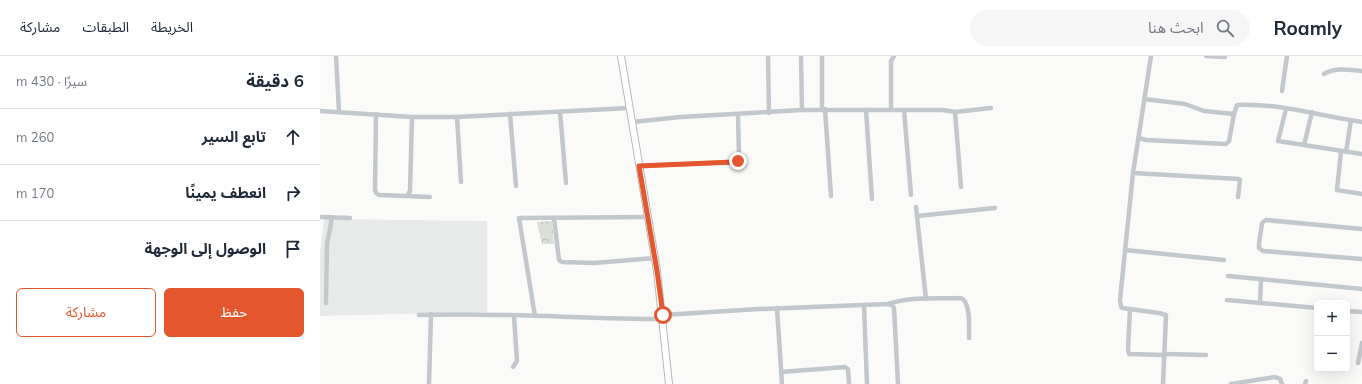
<!DOCTYPE html>
<html lang="ar">
<meta charset="utf-8">
<style>
:root{--surface:#fff;--page:#f6f6f7;--text:#1f2937;--muted:#747a83;--line:#e0e1e3;--accent:#e4572e}
body{margin:0;font-family:Mulish,"Noto Sans Arabic",sans-serif;background:var(--page);color:var(--text);direction:rtl}
.controls{position:absolute;right:12px;bottom:12px;display:grid;overflow:hidden;border-radius:6px;box-shadow:0 4px 16px #0002}
.controls button{width:36px;height:36px;display:grid;place-items:center;padding:0;border:0;border-bottom:1px solid var(--line);background:var(--surface);color:var(--text);font:20px sans-serif}
.stop{position:absolute;width:12px;height:12px;margin:-9px;border:3px solid #e4572e;border-radius:50%;background:#fff}
.stop.end{background:#e4572e;border-color:#fff;box-shadow:0 1px 4px #0008}
.list{margin:0;padding:0;list-style:none}
h2{display:flex;justify-content:space-between;align-items:center;height:52px;margin:0;padding:0 16px;font-size:17px}
h2 small{font-size:13px;font-weight:400;color:var(--muted)}
.list li{display:grid;grid-template-columns:26px 1fr auto;gap:12px;align-items:center;box-sizing:border-box;height:56px;padding:0 16px;border-top:1px solid var(--line)}
.list b{display:block;font-size:15px;white-space:nowrap}
.list em{font-size:13px;font-style:normal;color:var(--muted)}
.actions{display:flex;gap:8px;padding:12px 16px}
.actions a{flex:1;padding:9px 0;border:1px solid var(--accent);border-radius:6px;text-align:center;font-size:14px;color:var(--accent)}
.actions .main{background:var(--accent);color:#fff}
.icon{flex:none;width:22px;height:22px;fill:none;stroke:currentColor;stroke-width:2;stroke-linecap:round;stroke-linejoin:round}
.map{position:relative;flex:none;width:1042px;height:328px;overflow:hidden;direction:ltr}
header{display:flex;align-items:center;gap:24px;box-sizing:border-box;height:56px;padding:0 20px;background:var(--surface);border-bottom:1px solid var(--line)}
header strong{font-size:19px}
nav{display:flex;gap:22px;margin-inline-start:auto;font-size:14px}
.search{width:280px;height:36px;background:var(--page);display:flex;align-items:center;gap:10px;box-sizing:border-box;padding:0 14px;border-radius:22px;color:var(--muted);font-size:15px}
main{display:flex}
aside{flex:1;background:var(--surface)}
.map>svg:first-child{display:block}
.built{fill:#e8e9e9}
.forest{fill:url(#forest-crowns)}
.lines{fill:none;stroke-linecap:round;stroke-linejoin:round}
.major-casing{stroke:#b5babe;stroke-width:8}
.minor{stroke:#c3c8cc;stroke-width:4.5}
.major{stroke:#fff;stroke-width:6}
.route{stroke:#e4572e;stroke-width:5}
</style>
<header>
<strong>Roamly</strong>
<div class="search"><svg class="icon" aria-label="search" viewBox="0 0 24 24"><circle cx="10" cy="10" r="6"/><path d="M15 15l6 6"/></svg>ابحث هنا</div>
<nav><a>الخريطة</a><a>الطبقات</a><a>مشاركة</a></nav>
</header>
<main>
<div class="map">
<svg width="1042" height="328" viewBox="0 0 1042 328">
<defs>
<pattern id="forest-crowns" width="20" height="18" patternUnits="userSpaceOnUse"><rect width="20" height="18" fill="#dadfd7"/><path d="M2 6a3 3 0 1 1 6 0M12 15a3 3 0 1 1 6 0" fill="none" stroke="#b4b9b4"/></pattern>
</defs>
<rect width="100%" height="100%" fill="#fafaf8"/>
<path class="built" d="M4,163L167,165V256L0,260V198Z"/>
<path class="forest" d="M232,165L234,188H222L217,166Z"/>
<g class="lines">
<g class="major-casing">
<path id="major" d="M301,0L337,215L349,328"/>
</g>
<g class="minor">
<path d="M16,0L19,56"/>
<path d="M448,0L449,57"/>
<path d="M481,0L482,54"/>
<path d="M502,0V54"/>
<path d="M831,0L813,117L800,244L801,250L802,252L839,257L846,259L843,328"/>
<path d="M886,0L905,1"/>
<path d="M1004,18C1016,11 1029,14 1042,15"/>
<path d="M962,35L967,0"/>
<path d="M824,43L865,48L884,55L914,58"/>
<path d="M505,53L511,140"/>
<path d="M571,53V5L574,0"/>
<path d="M966,53L958,85L984,89"/>
<path d="M546,54L552,143"/>
<path d="M584,54L591,139"/>
<path d="M0,55L92,61H137L309,52"/>
<path d="M240,56L246,127"/>
<path d="M635,56L671,52"/>
<path d="M992,56L984,89L1042,98"/>
<path d="M56,58L55,134L56,137L59,139L87,140L90,135L92,61"/>
<path d="M190,58L196,130"/>
<path d="M137,61L141,126"/>
<path d="M312,66L361,61L482,54H623L635,56L641,131"/>
<path d="M819,82L826,84L906,88L909,85L914,58L917,49C960,47 1000,60 1042,66"/>
<path d="M1021,95L1017,134L1042,138"/>
<path d="M1026,96L1031,64"/>
<path d="M319,110L414,106L418,105L419,102L418,59"/>
<path d="M813,117L919,123L920,124L918,141"/>
<path d="M87,140L110,141"/>
<path d="M596,151L606,243"/>
<path d="M597,160L675,152"/>
<path d="M0,161L30,162"/>
<path d="M234,162L239,204L242,206L274,207L335,202"/>
<path d="M1042,173L946,164L943,166L942,168L939,187V192L943,195L1042,203"/>
<path d="M805,194L904,204"/>
<path d="M908,220L1042,233"/>
<path d="M907,244L997,252"/>
<path d="M6,247L7,188C8,179 12,171 11,161"/>
<path d="M940,247L941,223"/>
<path d="M568,248C590,240 617,243 641,242C651,246 649,272 649,282"/>
<path d="M544,250L547,328"/>
<path d="M457,252L462,328"/>
<path d="M810,253L808,293L809,298L845,299"/>
<path d="M1027,255L1042,256"/>
<path d="M99,259C180,256 262,263 343,263"/>
<path d="M343,259L439,253L568,248L572,249L574,252L578,328"/>
<path d="M215,260L199,162L329,161"/>
<path d="M845,298L886,299"/>
<path d="M1038,307L1042,287"/>
<path d="M193,311L197,305L194,260"/>
<path d="M461,316L525,311L528,313L529,328"/>
<path d="M109,328L111,258"/>
<path d="M911,328L955,321L960,323L962,328"/>
<path d="M985,328L986,325"/>
</g>
<use href="#major" class="major"/>
</g>
<g class="lines">
<path class="route" d="M343,259L337,215L319,110L414,106L418,105"/>
</g>
</svg>
<div class="controls">
<button>+</button>
<button>−</button>
</div>
<div class="stop" style="left:343px;top:259px"></div>
<div class="stop end" style="left:418px;top:105px"></div>
</div>
<aside>
<h2>6 دقيقة<small>سيرًا · 430 m</small></h2>
<ul class="list">
<li><svg class="icon" aria-label="ahead" viewBox="0 0 24 24"><path d="M12 20V5M6 11l6-6 6 6"/></svg><div><b>تابع السير</b></div><em>260 m</em></li>
<li><svg class="icon" aria-label="right" viewBox="0 0 24 24"><path d="M7 20v-9h11M14 6l5 5-5 5"/></svg><div><b>انعطف يمينًا</b></div><em>170 m</em></li>
<li><svg class="icon" aria-label="arrive" viewBox="0 0 24 24"><path d="M6 21V4h12l-3 4 3 4H6"/></svg><div><b>الوصول إلى الوجهة</b></div></li>
</ul>
<div class="actions"><a class="main">حفظ</a><a>مشاركة</a></div>
</aside>
</main>
